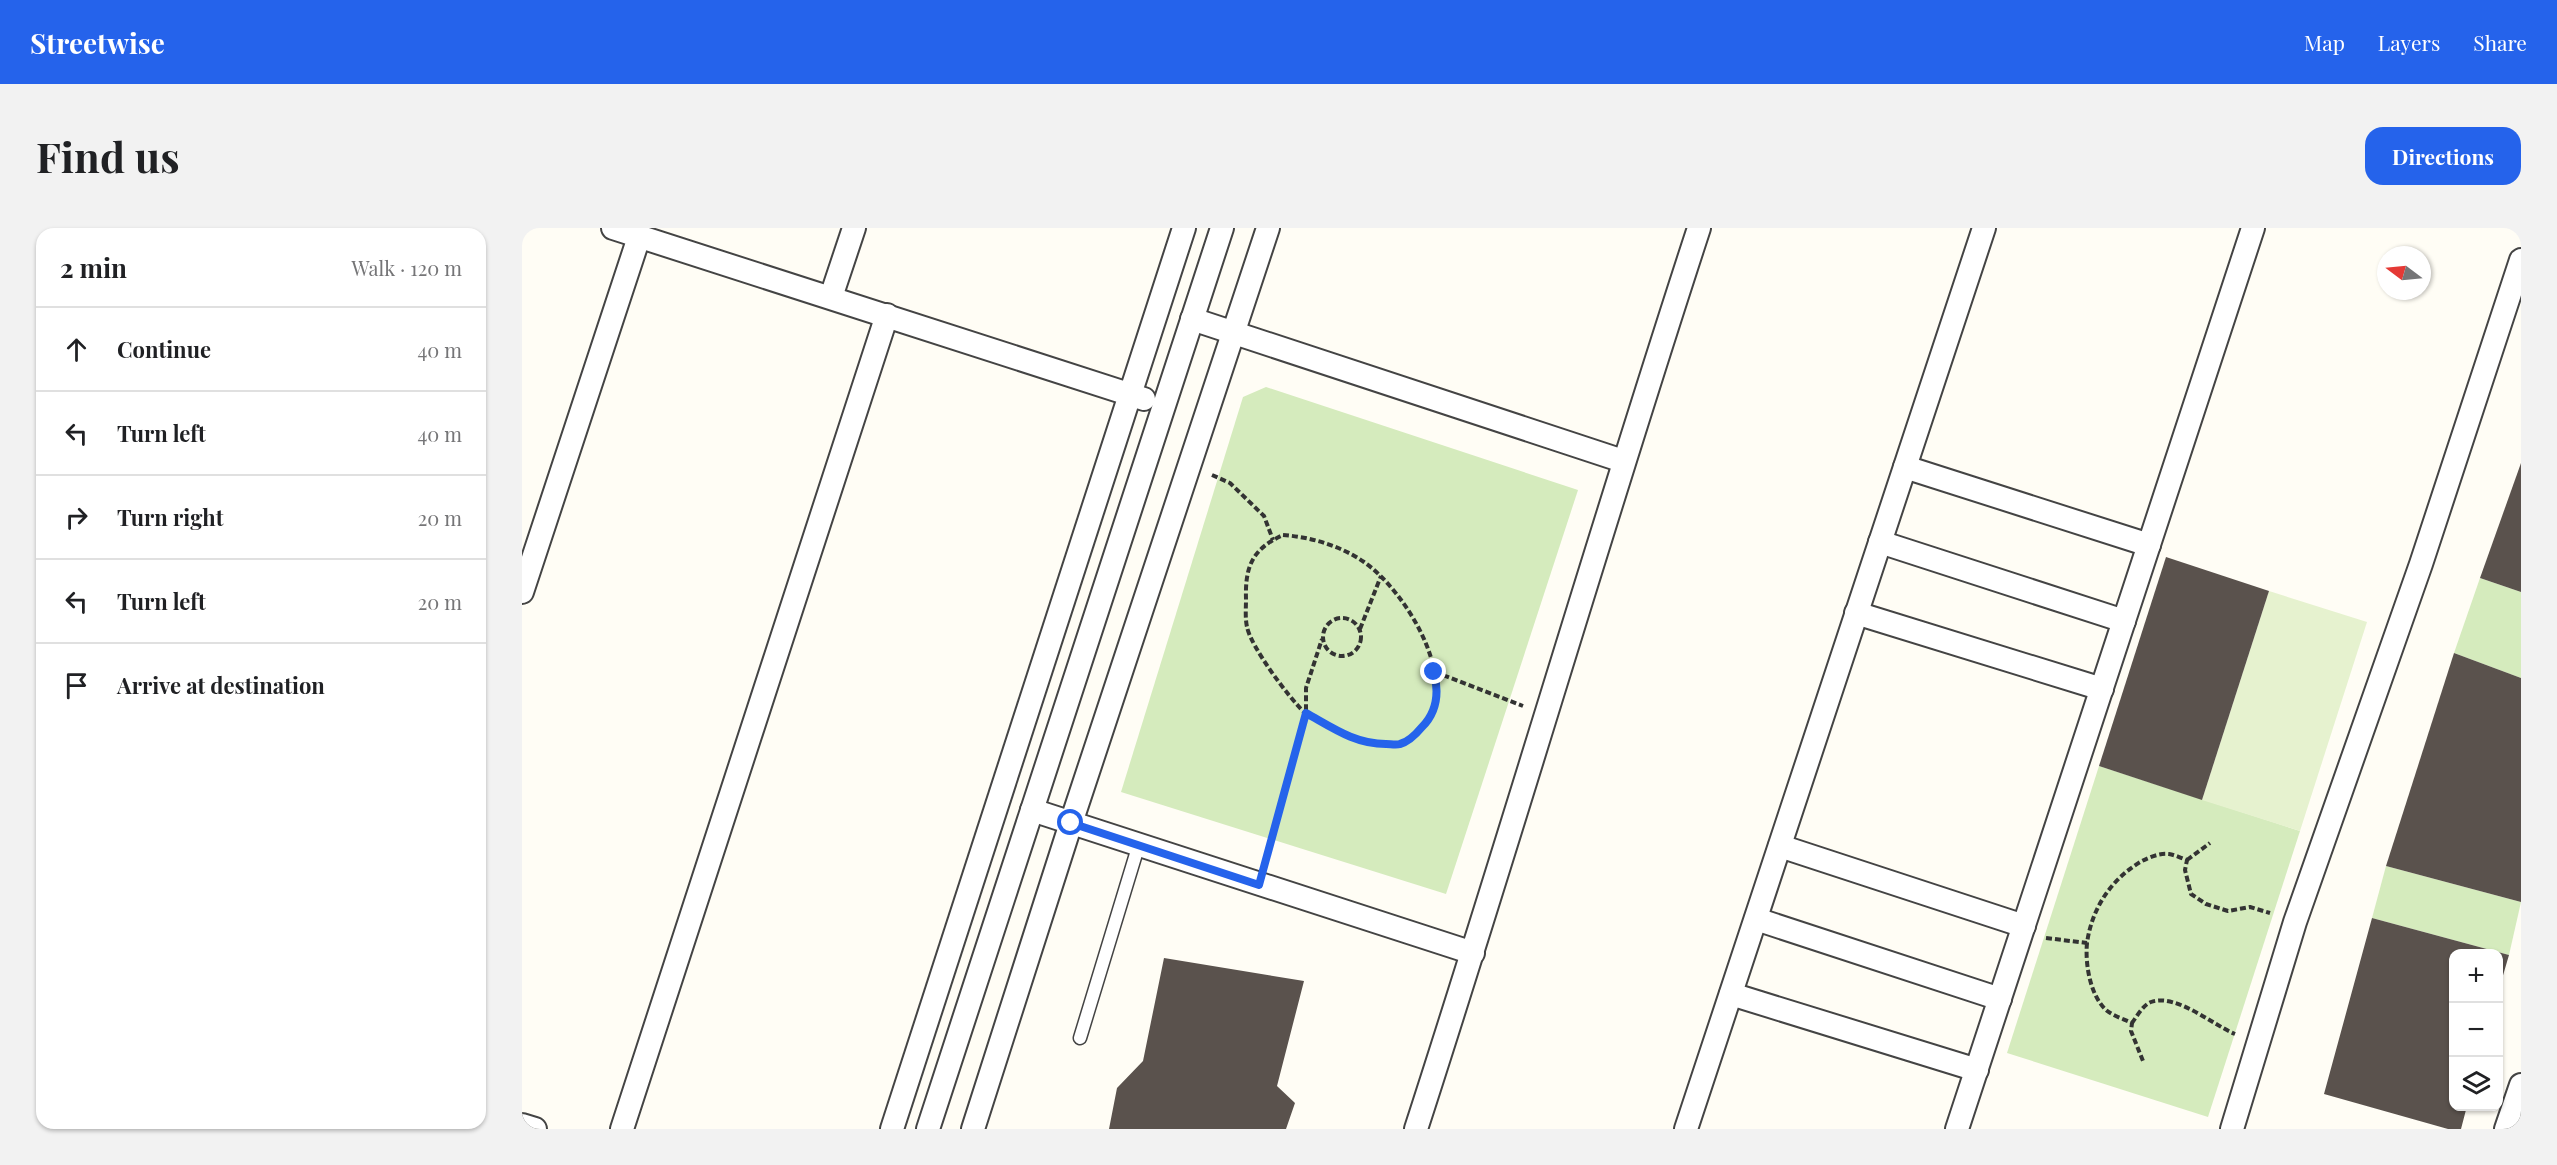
<!DOCTYPE html>
<meta charset="utf-8">
<style>
:root{--surface:#fff;--page:#f2f2f2;--text:#202124;--muted:#757577;--line:#e0e0e0;--accent:#2563eb}
body{margin:0;font-family:"Playfair Display",serif;background:var(--page);color:var(--text)}
.controls{position:absolute;right:18px;bottom:18px;display:grid;overflow:hidden;border-radius:12px;box-shadow:0 2px 4px #0004}
.controls button{width:54px;height:54px;display:grid;place-items:center;padding:0;border:0;border-bottom:2px solid var(--line);background:var(--surface);color:var(--text);font:30px sans-serif}
.compass{position:absolute;left:1855px;top:18px;width:54px;height:54px;border-radius:50%;background:var(--surface);box-shadow:0 2px 4px #0004;rotate:286deg}
.stop{position:absolute;width:18px;height:18px;margin:-14px;border:4px solid #2563eb;border-radius:50%;background:#fff}
.stop.end{background:#2563eb;border-color:#fff;box-shadow:0 2px 6px #0008}
.list{margin:0;padding:0;list-style:none}
h2{display:flex;justify-content:space-between;align-items:center;height:78px;margin:0;padding:0 24px;font-size:26px}
h2 small{font-size:20px;font-weight:400;color:var(--muted)}
.list li{display:grid;grid-template-columns:39px 1fr auto;gap:18px;align-items:center;box-sizing:border-box;height:84px;padding:0 24px;border-top:2px solid var(--line)}
.list b{display:block;font-size:22px;white-space:nowrap}
.list em{font-size:20px;font-style:normal;color:var(--muted)}
.icon{flex:none;width:33px;height:33px;fill:none;stroke:currentColor;stroke-width:2;stroke-linecap:round;stroke-linejoin:round}
.map{position:relative;flex:none;width:1999px;height:901px;overflow:hidden;border-radius:18px}
header{display:flex;align-items:center;gap:36px;box-sizing:border-box;height:84px;padding:0 30px;background:var(--accent);color:#fff}
header strong{font-size:28px}
nav{display:flex;gap:33px;margin-inline-start:auto;font-size:21px}
.intro{display:flex;align-items:center;justify-content:space-between;box-sizing:border-box;height:144px;padding:0 36px}
h1{margin:0;font-size:42px}
.button{padding:15px 27px;border-radius:18px;background:var(--accent);color:#fff;font-size:21px;font-weight:700}
main{display:flex;gap:36px;padding:0 36px}
aside{flex:1;background:var(--surface);border-radius:18px;box-shadow:0 2px 4px #0004}
.map>svg:first-child{display:block}
.green{fill:#d5ebbd}
.pitch{fill:#e6f2cf}
.building{fill:#5a524d}
.lines{fill:none;stroke-linecap:round;stroke-linejoin:round}
.lane-casing{stroke:#444;stroke-width:15}
.street-casing{stroke:#444;stroke-width:26}
.path{stroke:#333;stroke-width:4;stroke-dasharray:6 3;stroke-linecap:butt}
.lane{stroke:#fff;stroke-width:12}
.street{stroke:#fff;stroke-width:22}
.route{stroke:#2563eb;stroke-width:8}
</style>
<header>
<strong>Streetwise</strong>
<nav><a>Map</a><a>Layers</a><a>Share</a></nav>
</header>
<div class="intro"><h1>Find us</h1><a class="button">Directions</a></div>
<main>
<aside>
<h2>2 min<small>Walk · 120 m</small></h2>
<ul class="list">
<li><svg class="icon" aria-label="ahead" viewBox="0 0 24 24"><path d="M12 20V5M6 11l6-6 6 6"/></svg><div><b>Continue</b></div><em>40 m</em></li>
<li><svg class="icon" aria-label="left" viewBox="0 0 24 24"><path d="M17 20v-9H6M10 6l-5 5 5 5"/></svg><div><b>Turn left</b></div><em>40 m</em></li>
<li><svg class="icon" aria-label="right" viewBox="0 0 24 24"><path d="M7 20v-9h11M14 6l5 5-5 5"/></svg><div><b>Turn right</b></div><em>20 m</em></li>
<li><svg class="icon" aria-label="left" viewBox="0 0 24 24"><path d="M17 20v-9H6M10 6l-5 5 5 5"/></svg><div><b>Turn left</b></div><em>20 m</em></li>
<li><svg class="icon" aria-label="arrive" viewBox="0 0 24 24"><path d="M6 21V4h12l-3 4 3 4H6"/></svg><div><b>Arrive at destination</b></div></li>
</ul>
</aside>
<div class="map">
<svg width="1999" height="901" viewBox="0 0 1999 901">
<rect width="100%" height="100%" fill="#fffdf5"/>
<g class="green">
<path d="M744,159L1056,262L924,666L599,564L721,169Z"/>
<path d="M1958,350L1999,364V450L1932,425Z"/>
<path d="M1577,538L1778,603L1686,889L1485,825Z"/>
<path d="M1864,638L1999,674L1987,727L1850,690Z"/>
</g>
<path class="pitch" d="M1747,363L1845,394L1778,603L1680,572Z"/>
<g class="building">
<path d="M1999,235V364L1958,350Z"/>
<path d="M1644,329L1747,363L1680,572L1577,538Z"/>
<path d="M1932,425L1999,450V674L1864,638Z"/>
<path d="M1850,690L1987,727L1977,761L1976,726H1932V878H1945L1939,901H1926L1802,866Z"/>
<path d="M642,730L782,753L755,858L773,875L764,901H587L595,860L621,833Z"/>
</g>
<g class="lines">
<g class="lane-casing">
<path id="lane" d="M558,810L617,616"/>
</g>
<g class="street-casing">
<g id="street">
<path d="M91,0L622,171"/>
<path d="M309,69L332,0"/>
<path d="M670,91L1101,233"/>
<path d="M1383,239L1627,317"/>
<path d="M1358,314L1602,393"/>
<path d="M0,364L117,9"/>
<path d="M1334,385L1580,461"/>
<path d="M510,582L951,725"/>
<path d="M1258,618L1502,698"/>
<path d="M1234,691L1478,771"/>
<path d="M1209,766L1455,842"/>
<path d="M0,897L13,901"/>
<path d="M100,901L365,87"/>
<path d="M370,901L662,0"/>
<path d="M406,901L700,0"/>
<path d="M451,901L549,595L746,0"/>
<path d="M894,901C991,602 1079,299 1177,0"/>
<path d="M1164,901L1462,0"/>
<path d="M1435,901L1731,0"/>
<path d="M1710,901L1773,694L1899,336L1999,32"/>
<path d="M1984,901L1999,857"/>
</g>
</g>
<g class="path">
<path d="M690,247L708,255L742,288L751,312"/>
<path d="M761,307C789,309 819,318 842,334C885,364 945,461 895,505C868,529 830,512 803,496C797,492 789,489 783,485C767,470 729,419 725,399C723,390 724,380 724,371C723,339 730,321 761,307Z"/>
<circle cx="820" cy="409" r="19"/>
<path d="M838,401L859,348"/>
<path d="M913,444L1001,478"/>
<path d="M745,630L784,485V460L800,411"/>
<path d="M1665,632L1688,615"/>
<path d="M1524,710L1565,715C1570,680 1589,651 1620,633C1628,629 1638,625 1647,626C1653,627 1659,630 1665,632L1663,642L1669,666L1684,676L1706,683L1728,679L1748,685"/>
<path d="M1565,715C1563,736 1568,767 1584,782C1591,788 1602,791 1610,795L1609,803L1621,833"/>
<path d="M1610,795C1615,788 1621,777 1629,774C1654,765 1691,797 1713,806"/>
</g>
<use href="#lane" class="lane"/>
<use href="#street" class="street"/>
</g>
<g class="lines">
<path class="route" d="M549,595L737,657L784,485C811,500 833,516 864,516C868,516 875,517 878,516C886,514 895,505 900,499C915,484 917,464 912,444"/>
</g>
</svg>
<div class="controls">
<button>+</button>
<button>−</button>
<button><svg class="icon" aria-label="layers" viewBox="0 0 24 24"><path d="M12 4l9 5-9 5-9-5zM3 14l9 5 9-5"/></svg></button>
</div>
<svg class="compass" viewBox="-18 -18 36 36"><path d="M0-13l5 13h-10z" fill="#e53935"/><path d="M0 13l5-13h-10z" fill="#757577"/></svg>
<div class="stop" style="left:549px;top:595px"></div>
<div class="stop end" style="left:912px;top:444px"></div>
</div>
</main>
